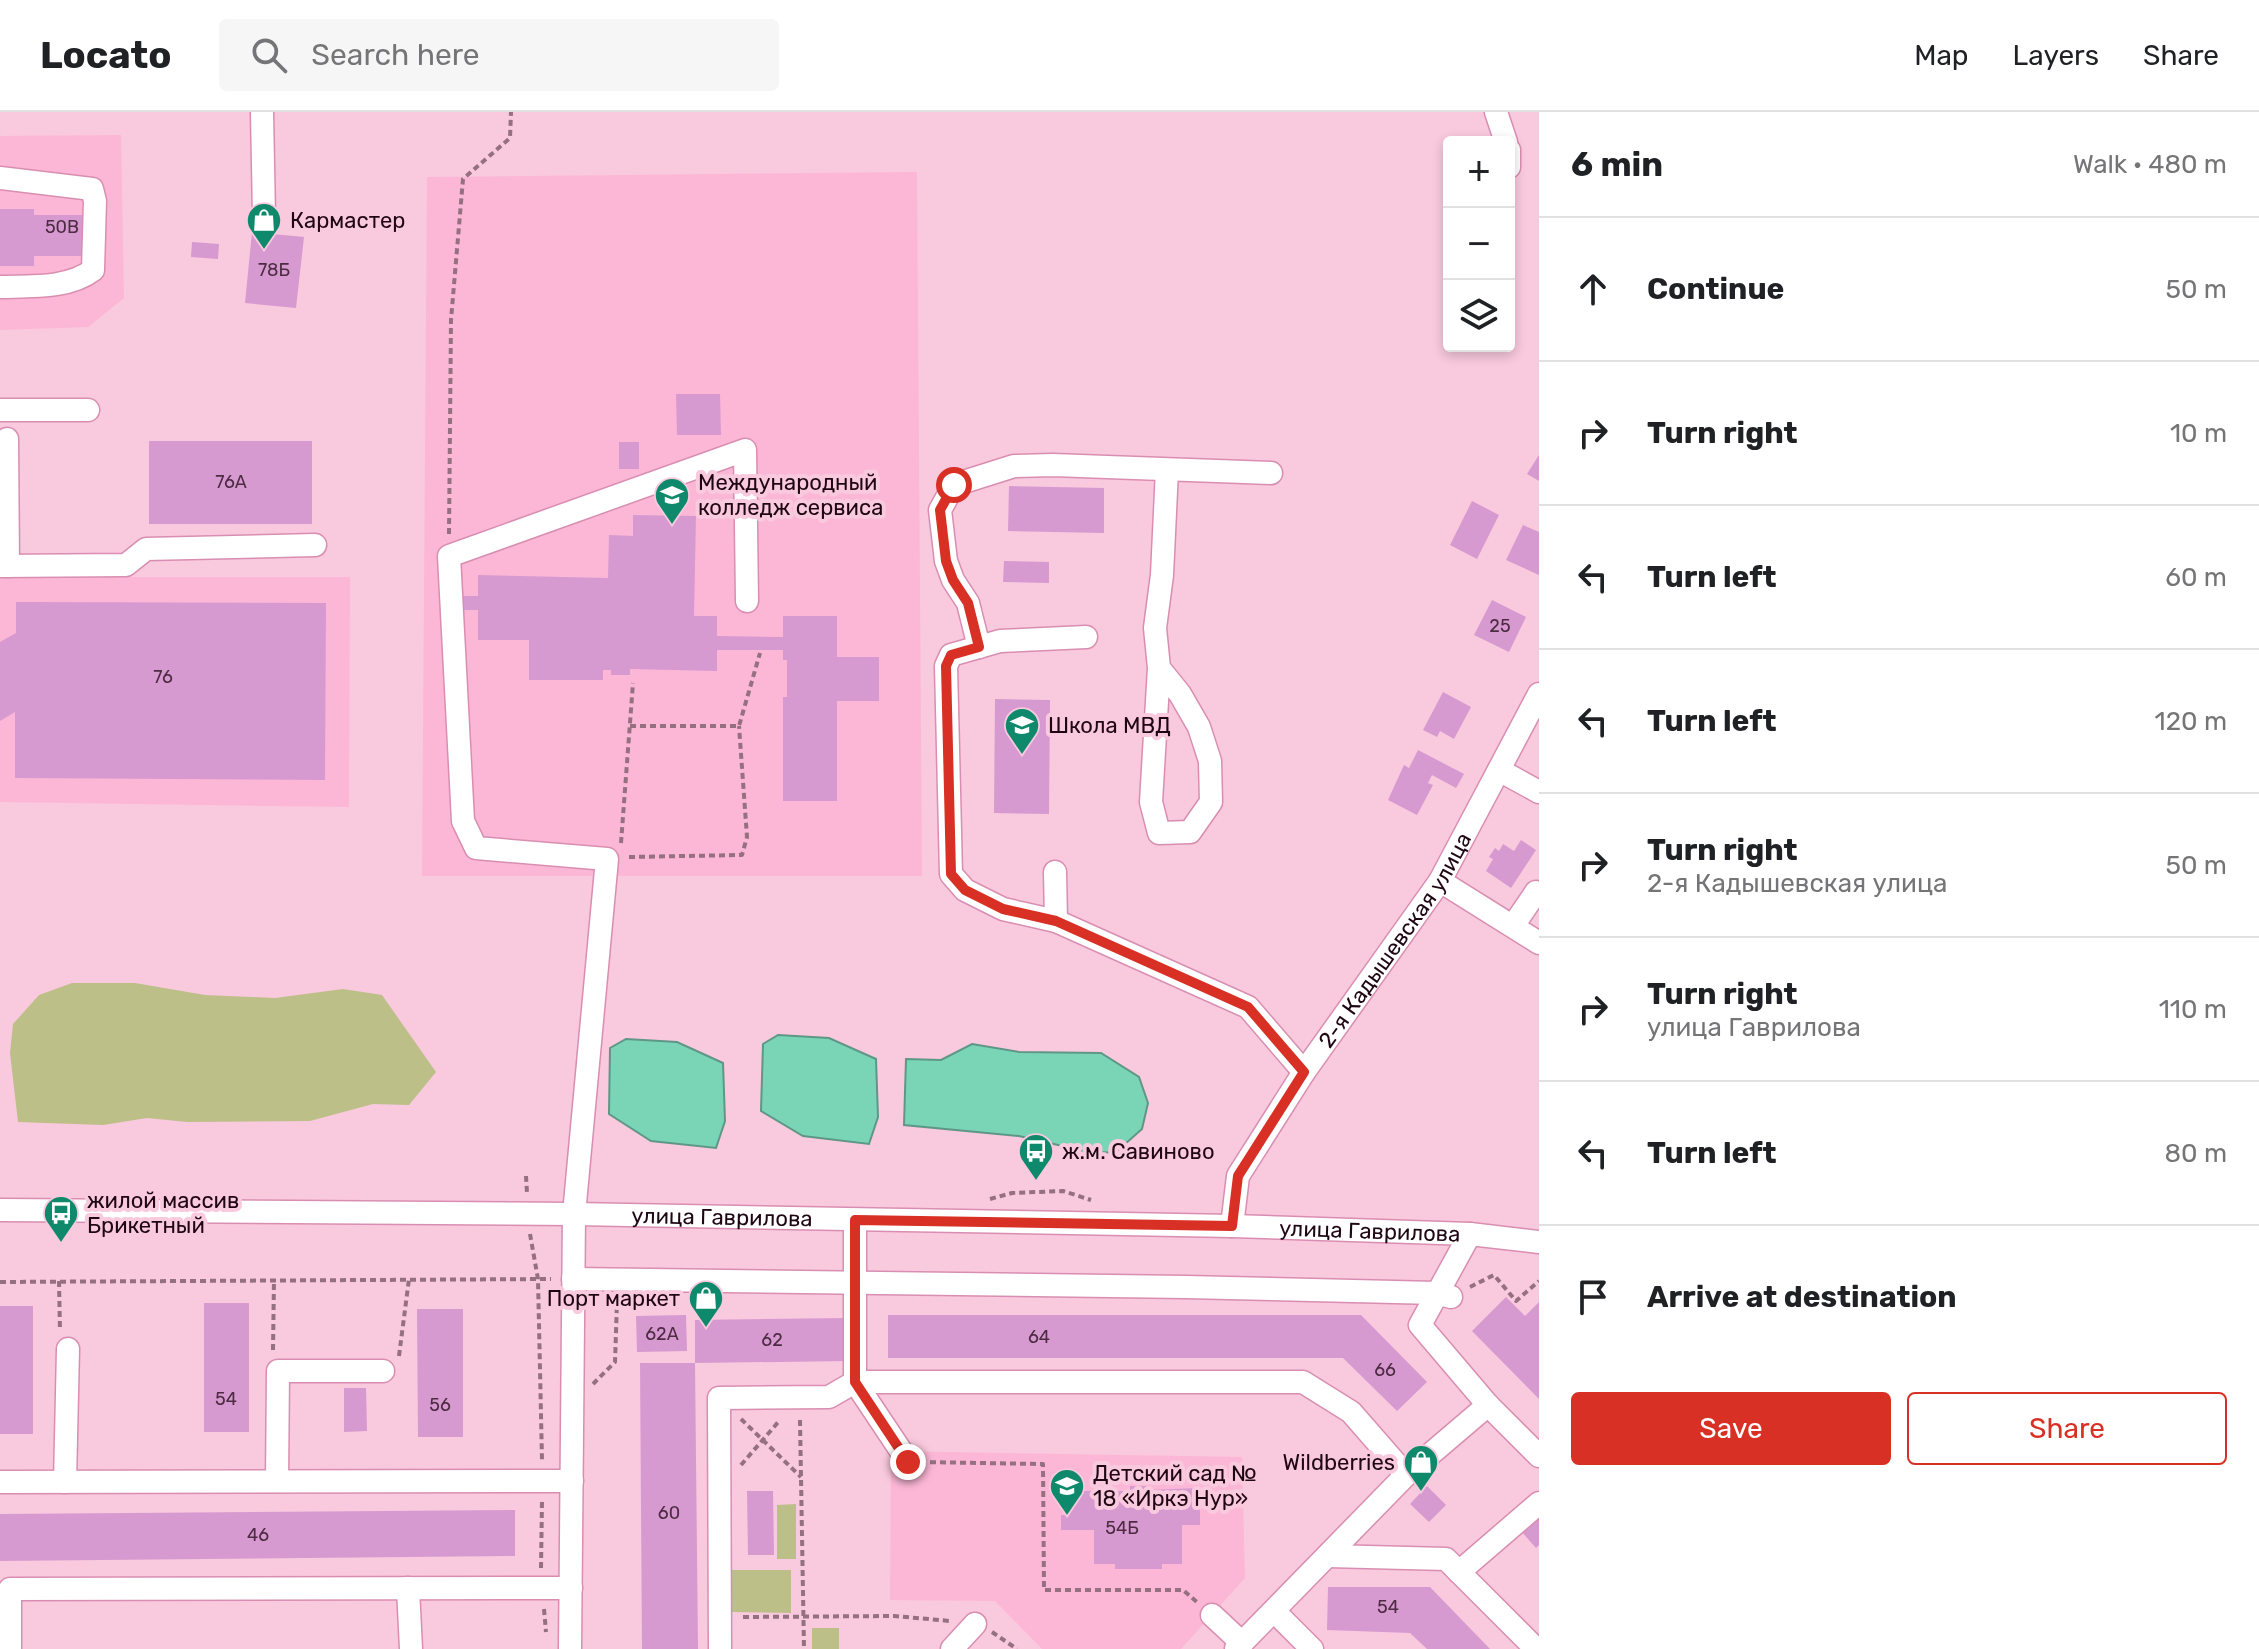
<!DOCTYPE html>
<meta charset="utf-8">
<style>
:root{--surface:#fff;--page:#f6f6f6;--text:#202124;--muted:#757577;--line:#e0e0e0;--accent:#d93025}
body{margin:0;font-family:Rubik,sans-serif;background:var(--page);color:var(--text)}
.controls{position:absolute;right:24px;top:24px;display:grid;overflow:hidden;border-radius:8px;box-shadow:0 4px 12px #0003}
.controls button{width:72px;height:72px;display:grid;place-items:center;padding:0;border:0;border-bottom:2px solid var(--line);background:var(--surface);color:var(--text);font:40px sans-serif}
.stop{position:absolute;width:24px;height:24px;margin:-18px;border:6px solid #d93025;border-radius:50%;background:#fff}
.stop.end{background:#d93025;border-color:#fff;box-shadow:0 2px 8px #0008}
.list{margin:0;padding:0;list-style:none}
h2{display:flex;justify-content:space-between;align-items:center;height:104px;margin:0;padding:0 32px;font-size:34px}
h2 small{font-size:26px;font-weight:400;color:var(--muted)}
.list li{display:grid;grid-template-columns:52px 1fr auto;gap:24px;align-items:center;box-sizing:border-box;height:144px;padding:0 32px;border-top:2px solid var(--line)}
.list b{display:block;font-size:30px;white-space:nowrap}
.list p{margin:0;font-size:26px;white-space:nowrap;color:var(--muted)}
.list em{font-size:26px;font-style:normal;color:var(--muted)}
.actions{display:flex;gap:16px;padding:24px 32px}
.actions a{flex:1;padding:18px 0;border:2px solid var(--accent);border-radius:8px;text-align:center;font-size:28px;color:var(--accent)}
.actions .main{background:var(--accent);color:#fff}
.icon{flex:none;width:44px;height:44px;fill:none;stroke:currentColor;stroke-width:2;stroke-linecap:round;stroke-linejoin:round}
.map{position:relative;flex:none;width:1539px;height:1537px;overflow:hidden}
header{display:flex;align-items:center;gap:48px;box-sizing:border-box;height:112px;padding:0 40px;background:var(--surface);border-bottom:2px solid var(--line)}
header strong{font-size:38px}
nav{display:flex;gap:44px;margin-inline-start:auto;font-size:28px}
.search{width:560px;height:72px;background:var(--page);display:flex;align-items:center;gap:20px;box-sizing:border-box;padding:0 28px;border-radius:8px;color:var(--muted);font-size:30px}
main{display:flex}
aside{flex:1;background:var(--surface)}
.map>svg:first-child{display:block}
.built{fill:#fcb7d6}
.green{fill:#bdbf88}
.water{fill:#7ad5b7;stroke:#5f9786;stroke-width:2}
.building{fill:#d69ad0}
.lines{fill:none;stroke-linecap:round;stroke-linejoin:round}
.minor-casing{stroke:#d98eb1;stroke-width:25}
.path{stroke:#957081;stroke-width:4;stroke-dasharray:6 4;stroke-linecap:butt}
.minor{stroke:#fff;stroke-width:22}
.route{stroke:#d93025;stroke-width:10}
.labels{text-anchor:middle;stroke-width:8;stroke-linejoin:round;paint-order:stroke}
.number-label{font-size:18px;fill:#4d2b42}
.poi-label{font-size:22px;fill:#1f0613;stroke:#f9c9de;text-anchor:start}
.street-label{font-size:22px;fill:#1f0613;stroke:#f9c9de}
</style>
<header>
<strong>Locato</strong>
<div class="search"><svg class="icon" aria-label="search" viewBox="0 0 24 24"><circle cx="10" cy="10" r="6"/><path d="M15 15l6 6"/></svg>Search here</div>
<nav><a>Map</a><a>Layers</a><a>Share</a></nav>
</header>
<main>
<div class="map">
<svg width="1539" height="1537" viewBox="0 0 1539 1537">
<rect width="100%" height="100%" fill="#f9c9de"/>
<g class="built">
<path d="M121,23L124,186L88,215L0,218V24Z"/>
<path d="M917,60L922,764H422L427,65Z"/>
<path d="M0,465H350L349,695L0,690Z"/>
<path d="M891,1339L1242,1345L1245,1466L1181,1537H1042L995,1489L890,1488Z"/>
</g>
<g class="green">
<path d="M72,871H135L205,883L275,886L343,877L382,883L436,960L409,993L373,992L310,1009L187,1010L147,1006L103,1013L18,1010L10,941L13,912L39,883Z"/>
<path d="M796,1392V1447H777V1393Z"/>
<path d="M732,1458H791V1501L732,1500Z"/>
<rect x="812" y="1516" width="27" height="21"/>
</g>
<g class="water">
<path d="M778,923L829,926L876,947L878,1005L869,1032L803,1024L761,999L763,932Z"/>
<path d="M626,927L677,930L723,951L725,1009L716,1036L651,1029L609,1002L610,936Z"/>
<path d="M972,932L1019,940L1101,941L1139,965L1148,991L1142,1017L1115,1041L1084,1039L1019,1024L904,1013L906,947L941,948Z"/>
</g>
<g class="building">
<path d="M0,97H34V103H94V144H34V154H0Z"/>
<path d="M252,120L304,125L296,196L245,191Z"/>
<path d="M192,130L219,132L218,147L191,145Z"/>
<path d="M676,282H720L721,323H677Z"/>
<rect x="149" y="329" width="163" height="83"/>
<rect x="619" y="330" width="20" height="27"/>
<path d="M1539,343V369L1527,362Z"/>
<path d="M1009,374L1104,376V421L1008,419Z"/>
<path d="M1472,389L1499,403L1477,447L1450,433Z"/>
<path d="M633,403L696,404L694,504H717V524L783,525V504H837V545H879V589H837V689H783V585H787V548H783V538H717V559L630,557V563H611V558H603V568H529V528H478V498H458V484H478V463L608,466L609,423L633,424Z"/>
<path d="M1523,413L1539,420V463L1506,448Z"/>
<path d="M1004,449L1049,450V471L1003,470Z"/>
<path d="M1492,488L1526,505L1509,540L1474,523Z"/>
<path d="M16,490L326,491L325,668L15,666V600L0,609V530L16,521Z"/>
<path d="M1443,580L1471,595L1454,627L1440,619L1437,625L1423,618Z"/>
<path d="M995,587L1050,588L1049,702L994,701Z"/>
<path d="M1418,638L1464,662L1456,676L1432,663L1428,671L1433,673L1417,703L1388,688L1404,653L1409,656Z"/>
<path d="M1521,728L1536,738L1511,776L1486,759L1493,747L1489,745L1495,736L1499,739L1503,732L1514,739Z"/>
<path d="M1506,1185L1525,1204L1539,1190V1287L1472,1219Z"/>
<rect x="204" y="1191" width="45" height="129"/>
<rect x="0" y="1194" width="33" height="128"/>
<path d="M417,1197H463V1325H418Z"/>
<path d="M686,1203L687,1239L637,1240L636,1204Z"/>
<path d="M888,1203H1361L1427,1270L1397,1299L1343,1246H888Z"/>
<path d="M848,1206L849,1249L695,1251L698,1537H642L640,1251H695V1208Z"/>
<path d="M344,1276H366L367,1319L344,1320Z"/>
<path d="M1130,1374H1147L1146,1378L1200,1376V1413H1182V1452H1162V1457H1115V1452H1094V1418H1061V1403H1069V1379H1130Z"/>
<path d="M1427,1374L1446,1393L1429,1410L1410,1392Z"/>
<path d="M747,1379H773L774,1443H748Z"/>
<path d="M515,1398V1444L0,1449V1402Z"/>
<path d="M1539,1402V1433L1536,1436L1521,1419Z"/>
<path d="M1328,1475H1430L1490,1537H1427L1410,1521L1327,1518Z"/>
</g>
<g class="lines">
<g class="minor-casing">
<g id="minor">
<path d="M262,0L264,104"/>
<path d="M1496,0L1506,30"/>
<path d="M1509,38V55"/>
<path d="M0,66L92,77L95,89L93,158C68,177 30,174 0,175"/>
<path d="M0,298H88"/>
<path d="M7,327L8,454"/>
<path d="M0,454L126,453L146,437L315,433"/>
<path d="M979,535L968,491L953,468L946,449L940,398L954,373L1014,354L1053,353L1271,361"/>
<path d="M1159,556L1151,690L1159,721L1190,720L1211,690L1210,649L1199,615L1180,582L1159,556L1155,516L1162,463L1167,358"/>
<path d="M1499,658L1539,680"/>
<path d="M1055,760L1056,809L1248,895L1304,960"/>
<path d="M1440,769L1539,831"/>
<path d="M1056,809L1003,797L965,778L951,762L946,554L951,543L1000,529L1086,525"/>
<path d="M1513,814L1536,780"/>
<path id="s1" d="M0,1098L574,1102L1232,1114L1470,1122L1539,1130"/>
<path id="s2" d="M1232,1114L1238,1064L1304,960L1440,769L1539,582"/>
<path d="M1470,1122L1420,1213L1488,1293L1539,1344"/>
<path d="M573,1167L1186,1175L1436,1181L1451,1185"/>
<path d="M855,1270H1303L1351,1300L1406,1363"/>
<path d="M855,1270L901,1339"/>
<path d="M277,1369L278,1259H383"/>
<path d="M0,1370L572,1369"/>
<path d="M65,1370L68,1237"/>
<path d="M1328,1444L1446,1447L1536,1537"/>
<path d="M1459,1460L1539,1391"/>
<path d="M408,1476L411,1537"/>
<path d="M1274,1499L1312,1537"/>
<path d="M1212,1503L1242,1531"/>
<path d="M10,1537V1477L571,1476"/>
<path d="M570,1537L574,1102L607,747L476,736L463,709L449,444L745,338L747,489"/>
<path d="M720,1537L719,1286L829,1285L855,1270V1108"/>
<path d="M952,1537L975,1512"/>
<path d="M1236,1537L1406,1363L1488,1293"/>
</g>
</g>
<g class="path">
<path d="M449,422L451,208L463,67L510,26L511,0"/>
<path d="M630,614H739L760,541"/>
<path d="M621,731L633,571"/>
<path d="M629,745L742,743L747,725L739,614"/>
<path d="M526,1064L527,1081"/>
<path d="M990,1087L1012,1081L1063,1079L1091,1088"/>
<path d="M530,1122L538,1167L542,1348"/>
<path d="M59,1169L60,1219"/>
<path d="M0,1170L551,1167"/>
<path d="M1470,1175L1494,1163L1516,1189L1539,1169"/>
<path d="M273,1238L274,1168"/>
<path d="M399,1244L409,1167"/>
<path d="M593,1272L615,1250L617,1190"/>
<path d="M741,1307L801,1365"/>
<path d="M800,1308L804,1537"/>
<path d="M920,1350L1043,1352L1044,1478H1183L1198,1491"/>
<path d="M741,1353L780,1308"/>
<path d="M541,1456L542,1389"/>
<path d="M544,1497L546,1520"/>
<path d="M743,1505L894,1504L950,1509"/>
<path d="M992,1520L1017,1537"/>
</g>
<use href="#minor" class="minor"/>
</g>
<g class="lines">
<path class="route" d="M908,1350L855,1270V1108L1232,1114L1238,1064L1304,960L1248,895L1056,809L1003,797L965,778L951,762L946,554L951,543L979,535L968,491L953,468L946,449L940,398L954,373"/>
</g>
<defs>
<g id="shop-pin" transform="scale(1.8)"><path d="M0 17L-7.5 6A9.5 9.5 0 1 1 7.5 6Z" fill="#0e896b" stroke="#f9c9de"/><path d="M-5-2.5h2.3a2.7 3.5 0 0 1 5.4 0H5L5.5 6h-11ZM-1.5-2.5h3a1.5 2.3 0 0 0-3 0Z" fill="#fff"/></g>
<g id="university-pin" transform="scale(1.8)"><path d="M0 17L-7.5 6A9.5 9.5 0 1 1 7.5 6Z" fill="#0e896b" stroke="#f9c9de"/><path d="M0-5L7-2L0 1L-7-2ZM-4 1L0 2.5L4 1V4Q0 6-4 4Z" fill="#fff"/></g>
<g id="bus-pin" transform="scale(1.8)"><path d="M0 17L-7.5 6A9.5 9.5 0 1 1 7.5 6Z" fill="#0e896b" stroke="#f9c9de"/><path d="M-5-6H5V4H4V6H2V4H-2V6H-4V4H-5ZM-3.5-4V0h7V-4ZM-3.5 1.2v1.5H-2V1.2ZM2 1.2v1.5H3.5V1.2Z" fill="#fff"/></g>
<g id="school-pin" transform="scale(1.8)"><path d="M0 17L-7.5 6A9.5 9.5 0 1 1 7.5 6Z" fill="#0e896b" stroke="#f9c9de"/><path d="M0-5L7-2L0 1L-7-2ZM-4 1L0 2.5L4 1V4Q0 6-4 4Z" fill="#fff"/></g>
</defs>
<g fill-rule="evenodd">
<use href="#shop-pin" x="264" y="108"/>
<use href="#university-pin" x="672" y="383"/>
<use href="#university-pin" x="1022" y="613"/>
<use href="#bus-pin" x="1036" y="1039"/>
<use href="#bus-pin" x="61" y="1101"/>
<use href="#shop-pin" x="706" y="1186"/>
<use href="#shop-pin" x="1421" y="1350"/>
<use href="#school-pin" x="1067" y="1374"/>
</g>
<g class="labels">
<g class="number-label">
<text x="62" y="121">50В</text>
<text x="274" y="164">78Б</text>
<text x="231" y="376">76А</text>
<text x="1500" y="520">25</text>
<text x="163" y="571">76</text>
<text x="662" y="1228">62А</text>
<text x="1039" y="1231">64</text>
<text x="772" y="1234">62</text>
<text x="1385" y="1264">66</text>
<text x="226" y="1293">54</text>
<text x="440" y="1299">56</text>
<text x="669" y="1407">60</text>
<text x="1122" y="1422">54Б</text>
<text x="258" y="1429">46</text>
<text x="1388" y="1501">54</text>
</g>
<g class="poi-label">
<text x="290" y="116">Кармастер</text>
<text x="698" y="378">Международный<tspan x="698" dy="25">колледж сервиса</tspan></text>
<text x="1048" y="621">Школа МВД</text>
<text x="1062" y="1047">ж.м. Савиново</text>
<text x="87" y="1096">жилой массив<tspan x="87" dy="25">Брикетный</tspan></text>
<text x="680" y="1194" text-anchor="end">Порт маркет</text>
<text x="1395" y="1358" text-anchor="end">Wildberries</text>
<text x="1093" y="1369">Детский сад №<tspan x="1093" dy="25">18 «Иркэ Нур»</tspan></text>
</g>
<g class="street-label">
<text dy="8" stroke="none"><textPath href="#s2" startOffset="334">2-я Кадышевская улица</textPath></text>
<text dy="8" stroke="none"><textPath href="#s1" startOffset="722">улица Гаврилова</textPath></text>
<text dy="8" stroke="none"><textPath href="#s1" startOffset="1370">улица Гаврилова</textPath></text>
</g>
</g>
</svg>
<div class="controls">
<button>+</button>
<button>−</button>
<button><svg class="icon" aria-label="layers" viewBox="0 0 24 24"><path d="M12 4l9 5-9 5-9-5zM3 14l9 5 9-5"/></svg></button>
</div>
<div class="stop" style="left:954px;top:373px"></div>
<div class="stop end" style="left:908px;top:1350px"></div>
</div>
<aside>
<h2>6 min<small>Walk · 480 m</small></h2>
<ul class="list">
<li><svg class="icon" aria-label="ahead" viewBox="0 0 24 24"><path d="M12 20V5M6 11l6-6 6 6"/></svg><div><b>Continue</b></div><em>50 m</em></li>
<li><svg class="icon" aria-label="right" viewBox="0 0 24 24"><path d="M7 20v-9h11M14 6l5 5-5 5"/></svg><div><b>Turn right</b></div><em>10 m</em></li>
<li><svg class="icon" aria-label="left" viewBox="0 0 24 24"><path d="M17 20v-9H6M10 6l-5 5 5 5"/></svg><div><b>Turn left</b></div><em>60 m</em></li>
<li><svg class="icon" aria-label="left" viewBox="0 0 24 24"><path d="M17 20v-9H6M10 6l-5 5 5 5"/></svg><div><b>Turn left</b></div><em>120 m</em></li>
<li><svg class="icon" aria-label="right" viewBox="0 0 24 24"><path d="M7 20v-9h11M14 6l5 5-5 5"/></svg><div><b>Turn right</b><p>2-я Кадышевская улица</p></div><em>50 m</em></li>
<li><svg class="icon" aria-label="right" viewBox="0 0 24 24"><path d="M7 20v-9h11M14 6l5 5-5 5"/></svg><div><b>Turn right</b><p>улица Гаврилова</p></div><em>110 m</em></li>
<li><svg class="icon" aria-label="left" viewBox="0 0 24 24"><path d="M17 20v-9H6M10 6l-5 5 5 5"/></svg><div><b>Turn left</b></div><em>80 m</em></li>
<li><svg class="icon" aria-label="arrive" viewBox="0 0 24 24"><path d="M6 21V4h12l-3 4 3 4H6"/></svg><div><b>Arrive at destination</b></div></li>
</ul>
<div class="actions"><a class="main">Save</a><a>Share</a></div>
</aside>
</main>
